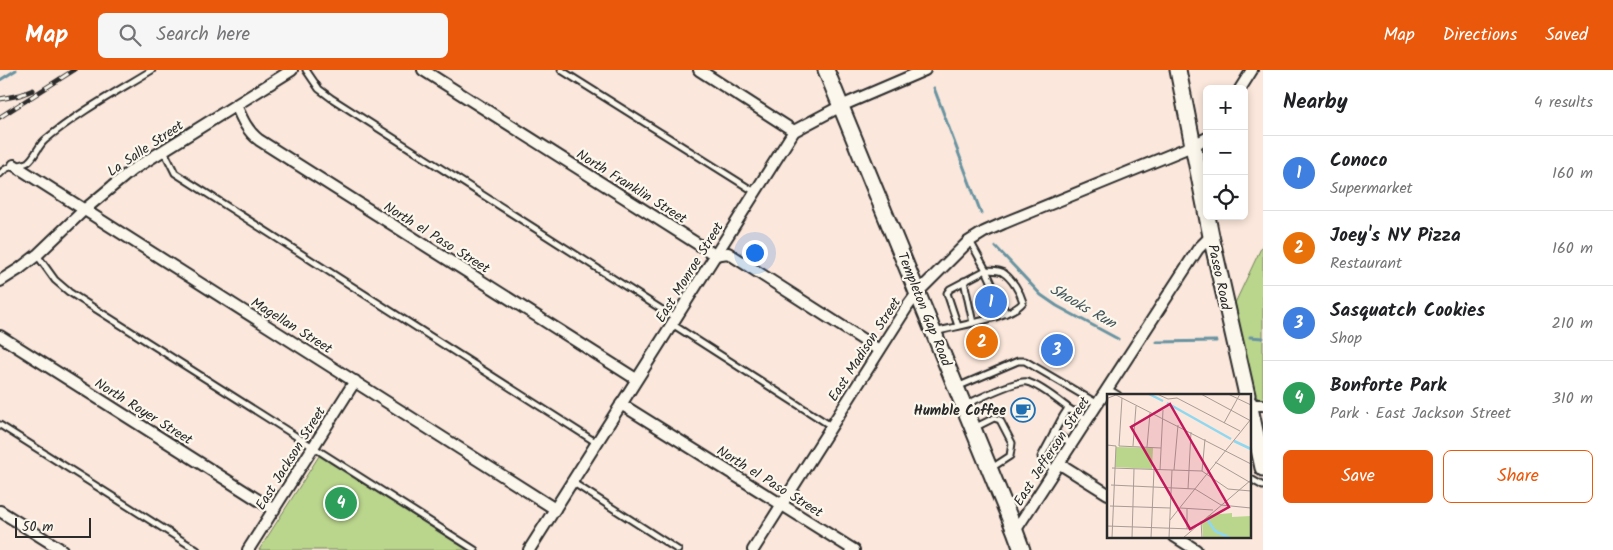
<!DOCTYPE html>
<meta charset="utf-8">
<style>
:root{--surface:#fff;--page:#f6f6f6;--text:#202124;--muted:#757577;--line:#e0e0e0;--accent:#ea580c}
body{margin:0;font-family:Kalam,sans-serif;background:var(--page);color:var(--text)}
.controls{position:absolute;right:15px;top:15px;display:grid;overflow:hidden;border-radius:8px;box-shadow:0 2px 8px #0003}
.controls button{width:45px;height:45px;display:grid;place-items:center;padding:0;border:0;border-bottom:1px solid var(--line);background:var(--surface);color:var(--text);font:25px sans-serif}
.scale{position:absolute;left:15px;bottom:12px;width:76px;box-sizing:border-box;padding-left:5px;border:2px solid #2b2b2b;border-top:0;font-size:14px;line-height:18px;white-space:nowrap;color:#2b2b2b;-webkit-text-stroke:4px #fbf7ec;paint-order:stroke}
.you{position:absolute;left:754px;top:182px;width:18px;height:18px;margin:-12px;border:4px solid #fff;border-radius:50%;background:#1a73e8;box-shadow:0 0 0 8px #1a73e833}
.badge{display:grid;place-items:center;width:32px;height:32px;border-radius:50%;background:var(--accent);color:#fff;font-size:16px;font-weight:700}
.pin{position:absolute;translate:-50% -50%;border:2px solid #fff;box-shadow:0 1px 5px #0006}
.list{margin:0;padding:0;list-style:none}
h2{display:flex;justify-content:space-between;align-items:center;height:65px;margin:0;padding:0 20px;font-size:21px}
h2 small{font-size:16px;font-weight:400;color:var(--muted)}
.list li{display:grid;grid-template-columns:32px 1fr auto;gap:15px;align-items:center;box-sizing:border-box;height:75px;padding:0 20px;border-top:1px solid var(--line)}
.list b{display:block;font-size:19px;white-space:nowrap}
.list p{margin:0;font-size:16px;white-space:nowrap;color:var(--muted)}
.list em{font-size:16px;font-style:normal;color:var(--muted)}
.actions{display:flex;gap:10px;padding:15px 20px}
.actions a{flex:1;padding:11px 0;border:1px solid var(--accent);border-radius:8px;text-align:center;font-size:18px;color:var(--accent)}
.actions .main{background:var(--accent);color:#fff}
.icon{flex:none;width:28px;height:28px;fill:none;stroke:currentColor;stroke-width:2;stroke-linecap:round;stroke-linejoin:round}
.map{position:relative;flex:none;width:1263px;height:480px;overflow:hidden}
header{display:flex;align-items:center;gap:30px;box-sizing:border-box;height:70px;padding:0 25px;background:var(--accent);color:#fff}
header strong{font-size:24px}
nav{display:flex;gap:28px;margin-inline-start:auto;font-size:18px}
.search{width:350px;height:45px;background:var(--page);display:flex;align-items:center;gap:12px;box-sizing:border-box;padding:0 18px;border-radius:8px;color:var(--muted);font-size:19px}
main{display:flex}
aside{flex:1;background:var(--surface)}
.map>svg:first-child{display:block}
.green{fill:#bad58c;stroke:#72805c}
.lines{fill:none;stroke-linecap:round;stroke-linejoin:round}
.stream{stroke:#6793a1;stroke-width:3}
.lane-casing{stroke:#2b2b2b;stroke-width:9}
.street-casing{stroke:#2b2b2b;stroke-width:14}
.secondary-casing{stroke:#2b2b2b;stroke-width:19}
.lane{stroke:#fbf7ec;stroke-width:5}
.street{stroke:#fbf7ec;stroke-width:10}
.secondary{stroke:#fbf7ec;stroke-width:15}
.rail-casing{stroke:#2b2b2b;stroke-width:5}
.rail{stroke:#fbf7ec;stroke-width:3;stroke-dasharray:9;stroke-linecap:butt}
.labels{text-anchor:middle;stroke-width:4.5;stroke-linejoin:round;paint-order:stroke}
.street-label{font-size:14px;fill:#2b2b2b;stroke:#fbf7ec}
.poi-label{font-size:14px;font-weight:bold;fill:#2b2b2b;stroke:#fbf7ec;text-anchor:end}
.water-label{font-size:15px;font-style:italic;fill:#44565c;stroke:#fbf7ec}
.inset-river{fill:none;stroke:#8fd8f0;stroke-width:2.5}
.inset-road{fill:none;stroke:#a89c95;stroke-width:1}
.view{fill:#c2185b;fill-opacity:0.15;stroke:#c2185b;stroke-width:2.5}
.inset-edge{fill:none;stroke:#2b2b2b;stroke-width:2.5}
</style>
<header>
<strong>Map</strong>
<div class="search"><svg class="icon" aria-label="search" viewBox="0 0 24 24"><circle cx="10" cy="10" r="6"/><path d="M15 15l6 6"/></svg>Search here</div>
<nav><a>Map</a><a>Directions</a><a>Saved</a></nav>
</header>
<main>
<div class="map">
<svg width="1263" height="480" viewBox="0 0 1263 480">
<rect width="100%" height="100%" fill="#fbe7db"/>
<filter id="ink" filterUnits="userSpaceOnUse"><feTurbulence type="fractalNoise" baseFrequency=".02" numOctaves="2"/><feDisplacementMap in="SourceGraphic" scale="10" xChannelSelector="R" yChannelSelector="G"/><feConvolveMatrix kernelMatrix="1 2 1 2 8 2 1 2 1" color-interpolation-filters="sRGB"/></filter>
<g filter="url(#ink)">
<g class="green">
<path d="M1263,174V329H1259L1254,324L1235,233Z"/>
<path d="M319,386L467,480H259Z"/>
</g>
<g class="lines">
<g class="stream">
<path d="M0,10L16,0"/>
<path d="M934,18L981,143"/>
<path d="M996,177L1041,225L1057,236L1118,269"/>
<path d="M1250,267L1263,268"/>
<path d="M1157,272L1216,271"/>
</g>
<g class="lane-casing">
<g id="lane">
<path d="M306,0L319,19L331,28L675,248"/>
<path d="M561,0L755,122"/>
<path d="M164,81L175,103L597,373"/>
<path d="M0,104C7,94 20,97 28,92C35,87 38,76 45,70C77,43 116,22 152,0"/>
<path d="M37,185L55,210L69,222L475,480"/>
<path d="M964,211L973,253"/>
<path d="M1002,234L1006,243"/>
<path d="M672,254L831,356"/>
<path d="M958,256L947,223L950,219L986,200L995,220"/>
<path d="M935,262C955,256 1012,248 1023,232C1020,222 1012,208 1002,202C997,200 991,200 986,200L970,171"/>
<path d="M957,317L1018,291H1025L1098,334"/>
<path d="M1108,319L1118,325"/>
<path d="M965,335C978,329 1015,310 1027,312C1040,315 1060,332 1071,340"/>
<path d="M0,355L197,480"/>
<path d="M974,358L994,348L1000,350L1012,373L1010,386L990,399"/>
<path d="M1054,362L1072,374"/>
<path d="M1055,400L1043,392L1041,387L1063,346L1067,340L1075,341L1087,350"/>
<path d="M1249,408L1263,416"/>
<path d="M572,412L678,480"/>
</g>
</g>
<g class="street-casing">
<g id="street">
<path d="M423,0L715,185L728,183L879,280"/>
<path d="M699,0L794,61"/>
<path d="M1240,19L1252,0"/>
<path d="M236,35C242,49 247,61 259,70L636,309"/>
<path d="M14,95L555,439"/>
<path d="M0,211L19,199L37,185L84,140L132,100L292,0"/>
<path d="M0,266L274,440"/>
<path d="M621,334L854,480"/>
<path d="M1250,335H1263"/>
<path d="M1060,394L1108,424"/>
<path d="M0,441L62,480"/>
<path d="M1015,461L1198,179L1211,166"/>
<path d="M1174,466L1196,480"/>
<path d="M248,480L355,311"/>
<path d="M529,480L794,61L841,36L925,0"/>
<path d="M753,480L907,237L918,222L968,172L984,162L1004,153L1192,76L1207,68"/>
</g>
</g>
<g class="secondary-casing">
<g id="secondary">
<path d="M826,0L1015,461L1022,480"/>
<path d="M1178,0L1211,166L1247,325"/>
<path d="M1249,333L1263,398"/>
</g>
</g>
<use href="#lane" class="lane"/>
<use href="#street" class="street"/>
<use href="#secondary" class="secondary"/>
<g class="rail-casing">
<g id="rail">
<path d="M0,29L20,25L33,20"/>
<path d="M0,47L74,0"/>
</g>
</g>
<use href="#rail" class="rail"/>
</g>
</g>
<defs>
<g id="cafe-ring" transform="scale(1.25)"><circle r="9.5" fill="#fbf7ec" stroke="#1f6fb2" stroke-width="1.5"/><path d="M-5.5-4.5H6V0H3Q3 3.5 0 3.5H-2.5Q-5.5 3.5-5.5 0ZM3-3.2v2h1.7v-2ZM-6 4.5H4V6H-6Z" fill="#1f6fb2"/></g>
</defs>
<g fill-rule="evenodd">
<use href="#cafe-ring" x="1023" y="340"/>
</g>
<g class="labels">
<g class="street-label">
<text transform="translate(145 78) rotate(-34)" y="5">La Salle Street</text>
<text transform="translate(632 116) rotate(32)" y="5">North Franklin Street</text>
<text transform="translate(437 167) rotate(32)" y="5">North el Paso Street</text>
<text transform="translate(689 202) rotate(-58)" y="5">East Monroe Street</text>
<text transform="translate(1220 207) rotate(78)" y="5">Paseo Road</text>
<text transform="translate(925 239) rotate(68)" y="5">Templeton Gap Road</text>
<text transform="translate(292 255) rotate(32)" y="5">Magellan Street</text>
<text transform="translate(864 279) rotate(-57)" y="5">East Madison Street</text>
<text transform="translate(144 341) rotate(32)" y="5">North Royer Street</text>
<text transform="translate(1051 381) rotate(-57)" y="5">East Jefferson Street</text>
<text transform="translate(290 388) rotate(-58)" y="5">East Jackson Street</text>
<text transform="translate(770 411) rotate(32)" y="5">North el Paso Street</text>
</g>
<g class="poi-label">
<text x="1006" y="345">Humble Coffee</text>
</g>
<g class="water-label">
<text transform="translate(1083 236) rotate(30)" y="5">Shooks Run</text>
</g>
</g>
<g transform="translate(1107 324)">
<rect width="144" height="144" fill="#fbe7db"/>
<path d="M9,53L46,54L45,75L8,73ZM125,119V123L144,122V144H96L95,127L102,121Z" fill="#bad58c"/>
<path class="inset-river" d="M42,0L56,7M60,9L124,45M127,47L144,55M100,125L108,137L123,144"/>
<path class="inset-road" d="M50,0L61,5L70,4M94,0L144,27M121,0L144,11M70,4L133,37M0,18L1,4L9,1L144,70M117,29L133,0M0,51L9,52L5,144M12,52L15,4M12,52L54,54M26,52L29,12M40,53L43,19M108,68L144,89M5,74L95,77L121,95L144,97M53,76L56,16M67,76L71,31M95,77L98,45M4,91L88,95L114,111L144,114M81,95L84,38M3,112L63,114M73,114L106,116M63,126L144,25M94,127L95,144M0,132L85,135M80,135V115M25,144L27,75M44,144L47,76M62,144L65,76M76,144L144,86"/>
<path class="view" d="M63,10L122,113L83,135L24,33Z"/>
<rect width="144" height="144" class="inset-edge"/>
</g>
</svg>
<div class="controls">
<button>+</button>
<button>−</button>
<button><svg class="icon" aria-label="locate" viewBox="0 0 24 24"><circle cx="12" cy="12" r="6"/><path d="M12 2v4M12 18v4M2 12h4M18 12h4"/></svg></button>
</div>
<div class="scale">50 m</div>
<div class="you"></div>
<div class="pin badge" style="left:991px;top:232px;background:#3f7fe0">1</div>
<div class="pin badge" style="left:982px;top:272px;background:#e8710a">2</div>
<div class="pin badge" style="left:1057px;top:280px;background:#3f7fe0">3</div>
<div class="pin badge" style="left:341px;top:433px;background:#2e9e5b">4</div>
</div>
<aside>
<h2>Nearby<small>4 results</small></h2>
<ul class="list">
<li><span class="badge" style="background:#3f7fe0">1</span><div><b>Conoco</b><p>Supermarket</p></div><em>160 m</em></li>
<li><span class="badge" style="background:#e8710a">2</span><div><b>Joey's NY Pizza</b><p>Restaurant</p></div><em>160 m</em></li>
<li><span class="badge" style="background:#3f7fe0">3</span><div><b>Sasquatch Cookies</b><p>Shop</p></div><em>210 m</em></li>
<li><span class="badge" style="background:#2e9e5b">4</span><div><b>Bonforte Park</b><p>Park · East Jackson Street</p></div><em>310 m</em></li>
</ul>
<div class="actions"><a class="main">Save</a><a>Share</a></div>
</aside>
</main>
